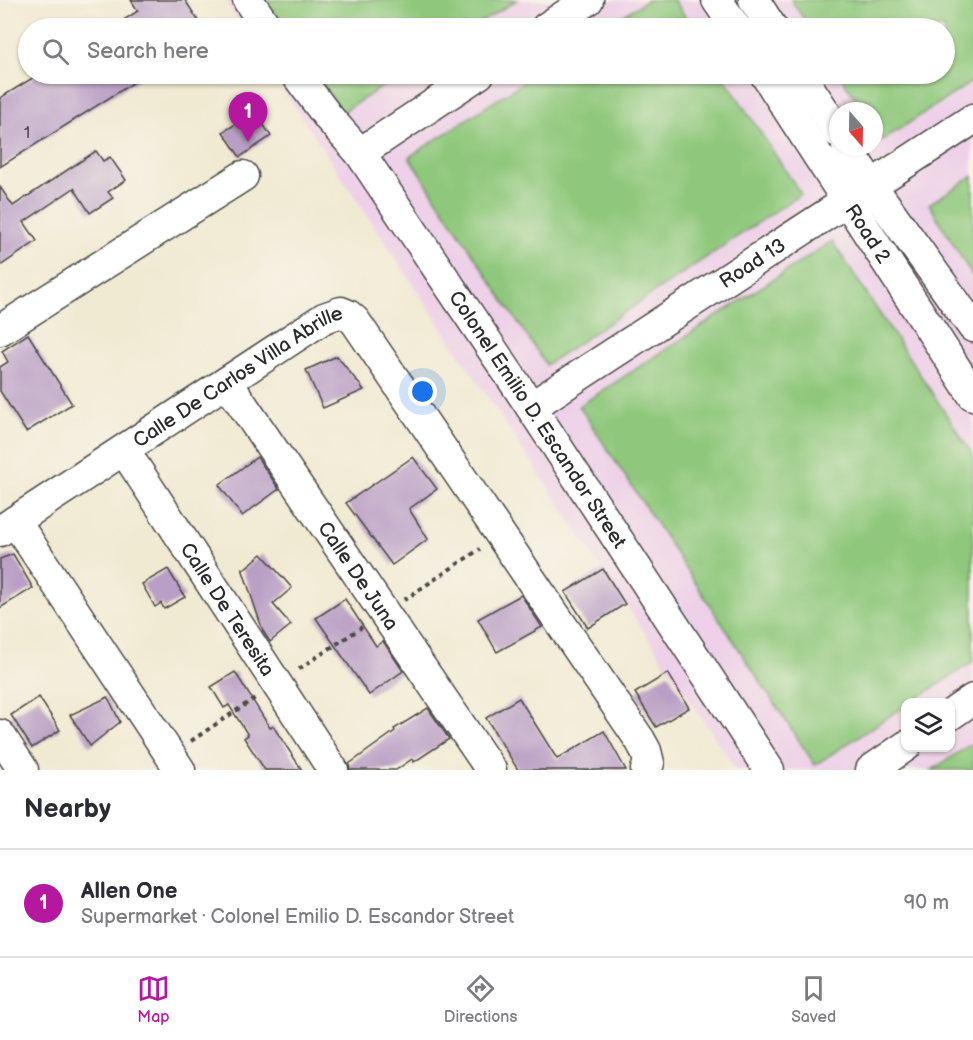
<!DOCTYPE html>
<meta charset="utf-8">
<style>
:root{--surface:#fff;--page:#f7f7f7;--text:#2b2b33;--muted:#7c7c81;--line:#e1e1e2;--accent:#b5179e}
body{margin:0;font-family:"Balsamiq Sans",sans-serif;background:var(--page);color:var(--text)}
.controls{position:absolute;right:18px;bottom:18px;display:grid;overflow:hidden;border-radius:12px;box-shadow:0 2px 4px #0004}
.controls button{width:54px;height:54px;display:grid;place-items:center;padding:0;border:0;border-bottom:2px solid var(--line);background:var(--surface);color:var(--text);font:30px sans-serif}
.compass{position:absolute;left:829px;top:102px;width:54px;height:54px;border-radius:50%;background:var(--surface);box-shadow:0 2px 4px #0004;rotate:160deg}
.you{position:absolute;left:423px;top:392px;width:21px;height:21px;margin:-15px;border:4px solid #fff;border-radius:50%;background:#1a73e8;box-shadow:0 0 0 9px #1a73e833}
.badge{display:grid;place-items:center;width:39px;height:39px;border-radius:50%;background:var(--accent);color:#fff;font-size:20px;font-weight:700}
.pin{position:absolute;translate:-50% -50px;filter:drop-shadow(0 2px 3px #0008)}
.pin::after{content:'';position:absolute;top:32px;width:21px;height:18px;background:inherit;clip-path:polygon(0 0,100% 0,50% 100%)}
.list{margin:0;padding:0;list-style:none}
h2{display:flex;justify-content:space-between;align-items:center;height:78px;margin:0;padding:0 24px;font-size:26px}
h2 small{font-size:20px;font-weight:400;color:var(--muted)}
.list li{display:grid;grid-template-columns:39px 1fr auto;gap:18px;align-items:center;box-sizing:border-box;height:108px;padding:0 24px;border-top:2px solid var(--line)}
.list b{display:block;font-size:22px;white-space:nowrap}
.list p{margin:0;font-size:20px;white-space:nowrap;color:var(--muted)}
.list em{font-size:20px;font-style:normal;color:var(--muted)}
.icon{flex:none;width:33px;height:33px;fill:none;stroke:currentColor;stroke-width:2;stroke-linecap:round;stroke-linejoin:round}
.map{position:relative;flex:none;width:973px;height:770px;overflow:hidden}
.search{position:absolute;background:var(--surface);box-shadow:0 2px 4px #0004;left:18px;right:18px;top:18px;height:66px;display:flex;align-items:center;gap:15px;box-sizing:border-box;padding:0 21px;border-radius:33px;color:var(--muted);font-size:22px}
.sheet{height:186px;background:var(--surface)}
nav{display:flex;justify-content:space-around;align-items:center;box-sizing:border-box;height:84px;border-top:2px solid var(--line);background:var(--surface);font-size:16px;color:var(--muted)}
nav a{display:grid;justify-items:center;gap:3px}
nav .on{color:var(--accent)}
.map>svg:first-child{display:block}
.built{fill:#eed0e8;fill-rule:evenodd}
.green{fill:#8fc87c;stroke:#5d7a54;stroke-width:1.5}
.building{fill:#b99fc5}
.lines{fill:none;stroke-linecap:round;stroke-linejoin:round}
.minor-casing{stroke:#494844;stroke-width:33}
.path{stroke:#494844;stroke-width:4;stroke-dasharray:4.5 4.5;stroke-linecap:butt}
.minor{stroke:#fff;stroke-width:30}
.labels{text-anchor:middle;stroke-width:4.5;stroke-linejoin:round;paint-order:stroke}
.number-label{font-size:16px;fill:#4e4852}
.street-label{font-size:20px;fill:#2b2b2b;stroke:#f7f3e8}
</style>
<div class="map">
<svg width="973" height="770" viewBox="0 0 973 770">
<rect width="100%" height="100%" fill="#f7f3e8"/>
<filter id="ink" filterUnits="userSpaceOnUse"><feTurbulence type="fractalNoise" baseFrequency=".0167" numOctaves="2"/><feDisplacementMap in="SourceGraphic" scale="12" xChannelSelector="R" yChannelSelector="G"/><feConvolveMatrix kernelMatrix="1 2 1 2 8 2 1 2 1" color-interpolation-filters="sRGB"/></filter>
<filter id="wash" filterUnits="userSpaceOnUse"><feTurbulence type="fractalNoise" baseFrequency=".008" numOctaves="4" result="noise"/><feDisplacementMap in="SourceGraphic" scale="24" xChannelSelector="R" yChannelSelector="G"/><feGaussianBlur stdDeviation="1.35" result="paint"/><feColorMatrix in="noise" values="0 0 0 0 0 0 0 0 0 0 0 0 0 0 0 0 0 1.4 0 .05"/><feComposite in="paint" operator="in"/></filter>
<g filter="url(#wash)">
<rect width="100%" height="100%" fill="#f1ead3"/>
<path class="built" d="M225,0H973V770H736L273,74H944V28H243ZM838,111H874V147H838ZM906,702H950V748H906Z"/>
<g class="green">
<path d="M266,0H517L472,28H285Z"/>
<path d="M647,0H674L693,28H604Z"/>
<path d="M791,0H973V81L883,140L874,126V111H864L839,74H944V28H810Z"/>
<path d="M316,74H402L343,112Z"/>
<path d="M536,74H722L801,194L546,365L409,157Z"/>
<path d="M973,176V277L929,204Z"/>
<path d="M832,241L973,455V662L911,702H906L905,706L815,765L579,406Z"/>
<path d="M973,743V770H932Z"/>
</g>
<g id="blocks">
<g class="building">
<path d="M131,0H185L203,28H111L138,11Z"/>
<path d="M39,74H147L0,167V98Z"/>
<path d="M255,112L271,136L240,157L223,132Z"/>
<path d="M96,151L103,161L110,157L126,180L108,192L113,198L90,213L74,188L24,222L37,241L0,266V187L13,206Z"/>
<path d="M28,334L72,404L26,432L0,391V367L8,362L2,351Z"/>
<path d="M337,356L364,390L323,408L306,370Z"/>
<path d="M257,457L279,489L242,516L219,485Z"/>
<path d="M413,457L437,489L409,509L428,539L392,565L346,503Z"/>
<path d="M13,554L33,588L0,608V559Z"/>
<path d="M262,554L292,588L273,604L291,625L270,642L263,631L242,568L244,569Z"/>
<path d="M168,569L185,597L164,609L161,603L155,607L142,584Z"/>
<path d="M603,569L625,604L588,628L565,592Z"/>
<path d="M521,595L542,627L497,652L478,619Z"/>
<path d="M345,599L376,646L383,641L403,671L369,695L316,618Z"/>
<path d="M235,672L270,728L273,726L302,770H265L244,738L248,735L229,705L224,708L211,687Z"/>
<path d="M668,673L689,708L656,727L635,693Z"/>
<path d="M39,697L60,730L32,748L11,715Z"/>
<path d="M108,697L120,722L90,746L70,715Z"/>
<path d="M519,698L557,759L604,731L626,770H518L486,718Z"/>
<path d="M428,708L449,739L414,762L412,759L396,770H350L349,764L395,731L394,729Z"/>
</g>
</g>
</g>
<g filter="url(#ink)">
<use href="#blocks" fill-opacity="0" stroke="#494844" stroke-width="1.5"/>
<g class="lines">
<g class="minor-casing">
<g id="minor">
<path d="M248,0L267,28"/>
<path d="M717,0L736,28"/>
<path d="M754,0L772,28"/>
<path d="M546,28L588,0"/>
<path id="s1" d="M296,74L329,118L360,153L531,407L769,770"/>
<path id="s2" d="M765,74L973,395"/>
<path d="M800,74L838,132"/>
<path d="M847,147L871,185L973,327"/>
<path d="M360,153L479,74"/>
<path d="M0,330L243,176"/>
<path id="s3" d="M227,382L491,770"/>
<path id="s4" d="M531,407L973,119"/>
<path id="s5" d="M124,450L333,770"/>
<path d="M15,521L180,770"/>
<path id="s6" d="M0,531L324,318L341,312L348,315L355,321L640,740L646,751L649,763L646,770"/>
<path d="M950,715L973,699"/>
<path d="M0,735L23,770"/>
<path d="M871,770L906,746"/>
</g>
</g>
<g class="path">
<path d="M404,600L480,549"/>
<path d="M299,669L362,627"/>
<path d="M191,741L255,698"/>
</g>
<use href="#minor" class="minor"/>
</g>
</g>
<g class="labels">
<g class="number-label">
<text x="27" y="138">1</text>
</g>
<g class="street-label">
<text dy="7" stroke="none"><textPath href="#s2" startOffset="190">Road 2</textPath></text>
<text dy="7" stroke="none"><textPath href="#s4" startOffset="264">Road 13</textPath></text>
<text dy="7" stroke="none"><textPath href="#s6" startOffset="284">Calle De Carlos Villa Abrille</textPath></text>
<text dy="7" stroke="none"><textPath href="#s1" startOffset="422">Colonel Emilio D. Escandor Street</textPath></text>
<text dy="7" stroke="none"><textPath href="#s3" startOffset="234">Calle De Juna</textPath></text>
<text dy="7" stroke="none"><textPath href="#s5" startOffset="190">Calle De Teresita</textPath></text>
</g>
</g>
</svg>
<div class="controls">
<button><svg class="icon" aria-label="layers" viewBox="0 0 24 24"><path d="M12 4l9 5-9 5-9-5zM3 14l9 5 9-5"/></svg></button>
</div>
<svg class="compass" viewBox="-18 -18 36 36"><path d="M0-13l5 13h-10z" fill="#e53935"/><path d="M0 13l5-13h-10z" fill="#7c7c81"/></svg>
<div class="you"></div>
<div class="pin badge" style="left:248px;top:142px">1</div>
<div class="search"><svg class="icon" aria-label="search" viewBox="0 0 24 24"><circle cx="10" cy="10" r="6"/><path d="M15 15l6 6"/></svg>Search here</div>
</div>
<section class="sheet">
<h2>Nearby<small></small></h2>
<ul class="list">
<li><span class="badge">1</span><div><b>Allen One</b><p>Supermarket · Colonel Emilio D. Escandor Street</p></div><em>90 m</em></li>
</ul>
</section>
<nav>
<a class="on"><svg class="icon" aria-label="map" viewBox="0 0 24 24"><path d="M3 6l6-2 6 2 6-2v14l-6 2-6-2-6 2zM9 4v14M15 6v14"/></svg>Map</a>
<a><svg class="icon" aria-label="directions" viewBox="0 0 24 24"><path d="M12 3l9 9-9 9-9-9zM9 14v-3h6M13 9l2 2-2 2"/></svg>Directions</a>
<a><svg class="icon" aria-label="saved" viewBox="0 0 24 24"><path d="M7 4h10v16l-5-4-5 4z"/></svg>Saved</a>
</nav>
